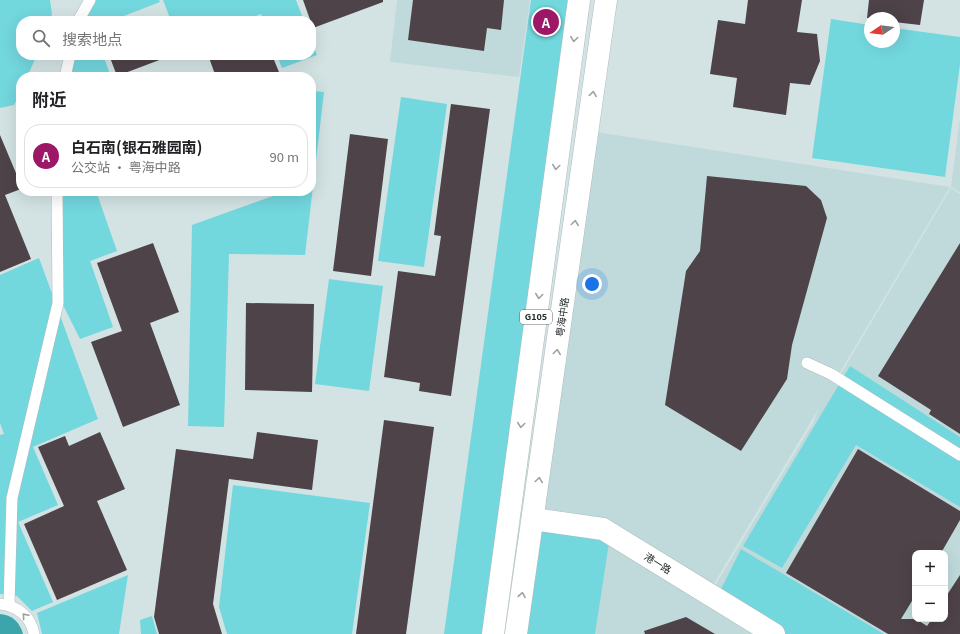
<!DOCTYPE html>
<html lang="zh">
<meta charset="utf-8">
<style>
:root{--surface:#fff;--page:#f6f6f6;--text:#202124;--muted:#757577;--line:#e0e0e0;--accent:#9d1767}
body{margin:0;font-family:Georgia,"Noto Sans SC",serif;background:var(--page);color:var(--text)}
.controls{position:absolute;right:12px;bottom:12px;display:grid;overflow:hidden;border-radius:8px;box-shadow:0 4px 16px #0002}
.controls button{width:36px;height:36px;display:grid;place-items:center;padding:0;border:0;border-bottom:1px solid var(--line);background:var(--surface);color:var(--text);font:20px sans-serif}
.compass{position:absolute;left:864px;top:12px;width:36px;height:36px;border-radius:50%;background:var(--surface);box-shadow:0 4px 16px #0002;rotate:257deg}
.you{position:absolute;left:592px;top:284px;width:14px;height:14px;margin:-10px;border:3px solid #fff;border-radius:50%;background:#1a73e8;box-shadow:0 0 0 6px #1a73e833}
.badge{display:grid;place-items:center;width:26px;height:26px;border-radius:50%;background:var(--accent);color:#fff;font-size:13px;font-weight:700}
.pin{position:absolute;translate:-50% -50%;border:2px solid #fff;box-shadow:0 1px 4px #0006}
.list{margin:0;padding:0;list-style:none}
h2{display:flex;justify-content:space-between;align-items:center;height:52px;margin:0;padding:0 16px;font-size:17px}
h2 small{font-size:13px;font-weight:400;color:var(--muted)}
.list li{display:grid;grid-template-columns:26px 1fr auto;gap:12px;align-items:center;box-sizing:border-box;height:64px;margin:0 8px 8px;padding:0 8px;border:1px solid var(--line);border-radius:16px}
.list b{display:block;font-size:15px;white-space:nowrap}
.list p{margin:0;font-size:13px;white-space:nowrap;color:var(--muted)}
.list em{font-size:13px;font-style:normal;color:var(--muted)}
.icon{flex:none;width:22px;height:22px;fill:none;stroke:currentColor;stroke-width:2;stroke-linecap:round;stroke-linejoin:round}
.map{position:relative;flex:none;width:960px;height:634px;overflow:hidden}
.search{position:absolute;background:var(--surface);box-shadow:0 4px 16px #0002;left:16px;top:16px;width:300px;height:44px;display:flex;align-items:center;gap:10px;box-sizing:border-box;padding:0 14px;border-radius:16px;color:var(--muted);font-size:15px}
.panel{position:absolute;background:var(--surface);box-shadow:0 4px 16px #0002;left:16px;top:72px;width:300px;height:124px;border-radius:16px}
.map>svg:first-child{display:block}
.built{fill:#c0dadb;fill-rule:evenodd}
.green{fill:#73d7de}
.water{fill:#3ba5ab}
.building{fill:#4e4348}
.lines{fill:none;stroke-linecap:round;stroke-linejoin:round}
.lane-casing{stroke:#adbcbd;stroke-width:12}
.secondary-casing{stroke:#adbcbd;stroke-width:23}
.highway-casing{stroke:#adbcbd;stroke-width:23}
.lane{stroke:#fff;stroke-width:11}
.secondary{stroke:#fff;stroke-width:22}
.highway{stroke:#fff;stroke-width:22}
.oneway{stroke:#9da0a0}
.labels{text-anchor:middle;stroke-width:4;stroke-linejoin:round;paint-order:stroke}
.shield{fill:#fff;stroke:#666b6b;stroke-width:1}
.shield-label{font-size:9px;font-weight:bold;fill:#252b2c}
.street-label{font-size:10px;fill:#252b2c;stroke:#fff}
</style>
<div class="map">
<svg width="960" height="634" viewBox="0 0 960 634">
<rect width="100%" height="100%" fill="#d3e3e4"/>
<g class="built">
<path d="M397,0H530L519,77L390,62Z"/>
<path d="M960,118V192L951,187Z"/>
<path d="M590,131L950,187L836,379L960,457V634H776L710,594L813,423L819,408L709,592L603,527L536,517ZM915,553H945V619H915Z"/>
<path d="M951,188L960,194V454L839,377Z"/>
<path d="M602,532L769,634H518Z"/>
</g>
<g class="green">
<path d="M0,0H50L52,14L50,21H21V55H37L27,77H21V91L14,105L0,108Z"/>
<path d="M95,0H159L160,2L111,21H83Z"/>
<path d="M163,0H296L304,21H264L261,14L243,21H171Z"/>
<path d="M531,0H580L492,634H444Z"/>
<path d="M831,19L870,25V42H894V28L960,37V64L945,177L812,158Z"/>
<path d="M311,40L317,55L282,68L277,55H311Z"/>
<path d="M74,55H103L111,77H69Z"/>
<path d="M311,91L324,92L305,255L229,254L224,427L188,426L192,225L287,191H311Z"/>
<path d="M401,97L447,104L424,267L378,261Z"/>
<path d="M60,191H96L117,251L90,261L113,327L80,339L62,303Z"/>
<path d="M39,258L98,419L33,447L58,505L18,522L53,602L32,611L17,596L0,594V435L4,434L0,423V275Z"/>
<path d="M329,279L383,286L369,391L315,384Z"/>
<path d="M850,366L960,437V507L856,445L782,568L743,546Z"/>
<path d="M233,485L370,503L352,634H227L219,607Z"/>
<path d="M538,528L601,537L609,543L595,634H521Z"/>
<path d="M741,549L884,634H786L719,593Z"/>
<path d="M128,575L119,634H42L37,613Z"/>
<path d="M152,616L157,634H141L140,620Z"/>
</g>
<path class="water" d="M0,614C13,615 20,623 23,634H0Z"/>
<g class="building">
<path d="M303,0H383V2L313,28Z"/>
<path d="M413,0H504L501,30L487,28L484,51L408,40Z"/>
<path d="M748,0H802L797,32L817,34L820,61L810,85L790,83L786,115L733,107L737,78L710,74L718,20L745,24Z"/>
<path d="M869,0H924L920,25L894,22V18H867Z"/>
<path d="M109,55H169L170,56L117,76Z"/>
<path d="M208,55H272L281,77H216Z"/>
<path d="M451,104L490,109L451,396L419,391L420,383L384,377L398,271L435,276L441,236L434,235Z"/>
<path d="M350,134L388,139L371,276L333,271Z"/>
<path d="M0,135L21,185V189L5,195L31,259L0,272Z"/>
<path d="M707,176L806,186L821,200L827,218L792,345L787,379L741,451L665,405L686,271L700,251Z"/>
<path d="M153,243L179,312L150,323L180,405L123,427L91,342L122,331L97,263Z"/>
<path d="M960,243V434L929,414L931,410L878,376Z"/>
<path d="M246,303L314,304L312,392L245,390Z"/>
<path d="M384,420L434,427L406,634H356Z"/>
<path d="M100,432L125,489L97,501L127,570L57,600L24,524L64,506L38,447L65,436L69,446Z"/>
<path d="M257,432L318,440L312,490L229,479L213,604L222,634H159L154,617L176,449L253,459Z"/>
<path d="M858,449L960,511V520L941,553H915V596L901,619H916L927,626L932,619H945V598L960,575V634H888L786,573Z"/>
<path d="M686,617L715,634H645L644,631Z"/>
</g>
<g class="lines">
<g class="lane-casing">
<g id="lane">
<path d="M78,21L90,0"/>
<path d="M65,77L70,55"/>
<path d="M807,363L831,374L960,455"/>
<path d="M0,604C17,606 31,616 34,634"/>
<path d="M9,605L12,498L58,303L57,191"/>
</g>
</g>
<g class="secondary-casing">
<path id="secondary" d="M533,519L603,529L774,634"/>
</g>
<g class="highway-casing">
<g id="highway">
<path d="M493,634L579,0"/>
<path d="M516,634L606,0"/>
</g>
</g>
<use href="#lane" class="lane"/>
<use href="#secondary" class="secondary"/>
<use href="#highway" class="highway"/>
</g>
<defs><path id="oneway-chevron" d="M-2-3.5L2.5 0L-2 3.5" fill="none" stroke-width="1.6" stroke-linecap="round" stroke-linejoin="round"/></defs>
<g class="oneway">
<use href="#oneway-chevron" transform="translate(574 39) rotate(98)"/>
<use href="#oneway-chevron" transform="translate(593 94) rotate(-82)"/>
<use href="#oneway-chevron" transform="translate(556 167) rotate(98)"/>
<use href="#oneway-chevron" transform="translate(575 223) rotate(-82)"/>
<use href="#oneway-chevron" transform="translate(539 296) rotate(98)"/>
<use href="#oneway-chevron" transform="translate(557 352) rotate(-82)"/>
<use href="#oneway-chevron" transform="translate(521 425) rotate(98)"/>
<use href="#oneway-chevron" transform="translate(539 480) rotate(-82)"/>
<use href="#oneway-chevron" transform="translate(522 595) rotate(-81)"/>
<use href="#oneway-chevron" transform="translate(25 616) rotate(-131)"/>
</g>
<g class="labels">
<rect class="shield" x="520" y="310" width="32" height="14" rx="3"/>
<g class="shield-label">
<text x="536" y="320">G105</text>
</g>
<g class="street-label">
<text transform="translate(562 317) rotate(-82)" y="4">粤海中路</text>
<text transform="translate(658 563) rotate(32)" y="4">港一路</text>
</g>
</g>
</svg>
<div class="controls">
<button>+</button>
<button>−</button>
</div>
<svg class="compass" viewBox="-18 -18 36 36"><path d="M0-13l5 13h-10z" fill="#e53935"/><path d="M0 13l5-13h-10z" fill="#757577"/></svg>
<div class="you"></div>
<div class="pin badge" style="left:546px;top:22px">A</div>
<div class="search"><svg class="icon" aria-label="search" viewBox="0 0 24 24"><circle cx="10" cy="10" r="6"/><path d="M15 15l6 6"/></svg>搜索地点</div>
<section class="panel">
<h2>附近<small></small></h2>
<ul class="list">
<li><span class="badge">A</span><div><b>白石南(银石雅园南)</b><p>公交站 · 粤海中路</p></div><em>90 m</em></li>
</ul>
</section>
</div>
